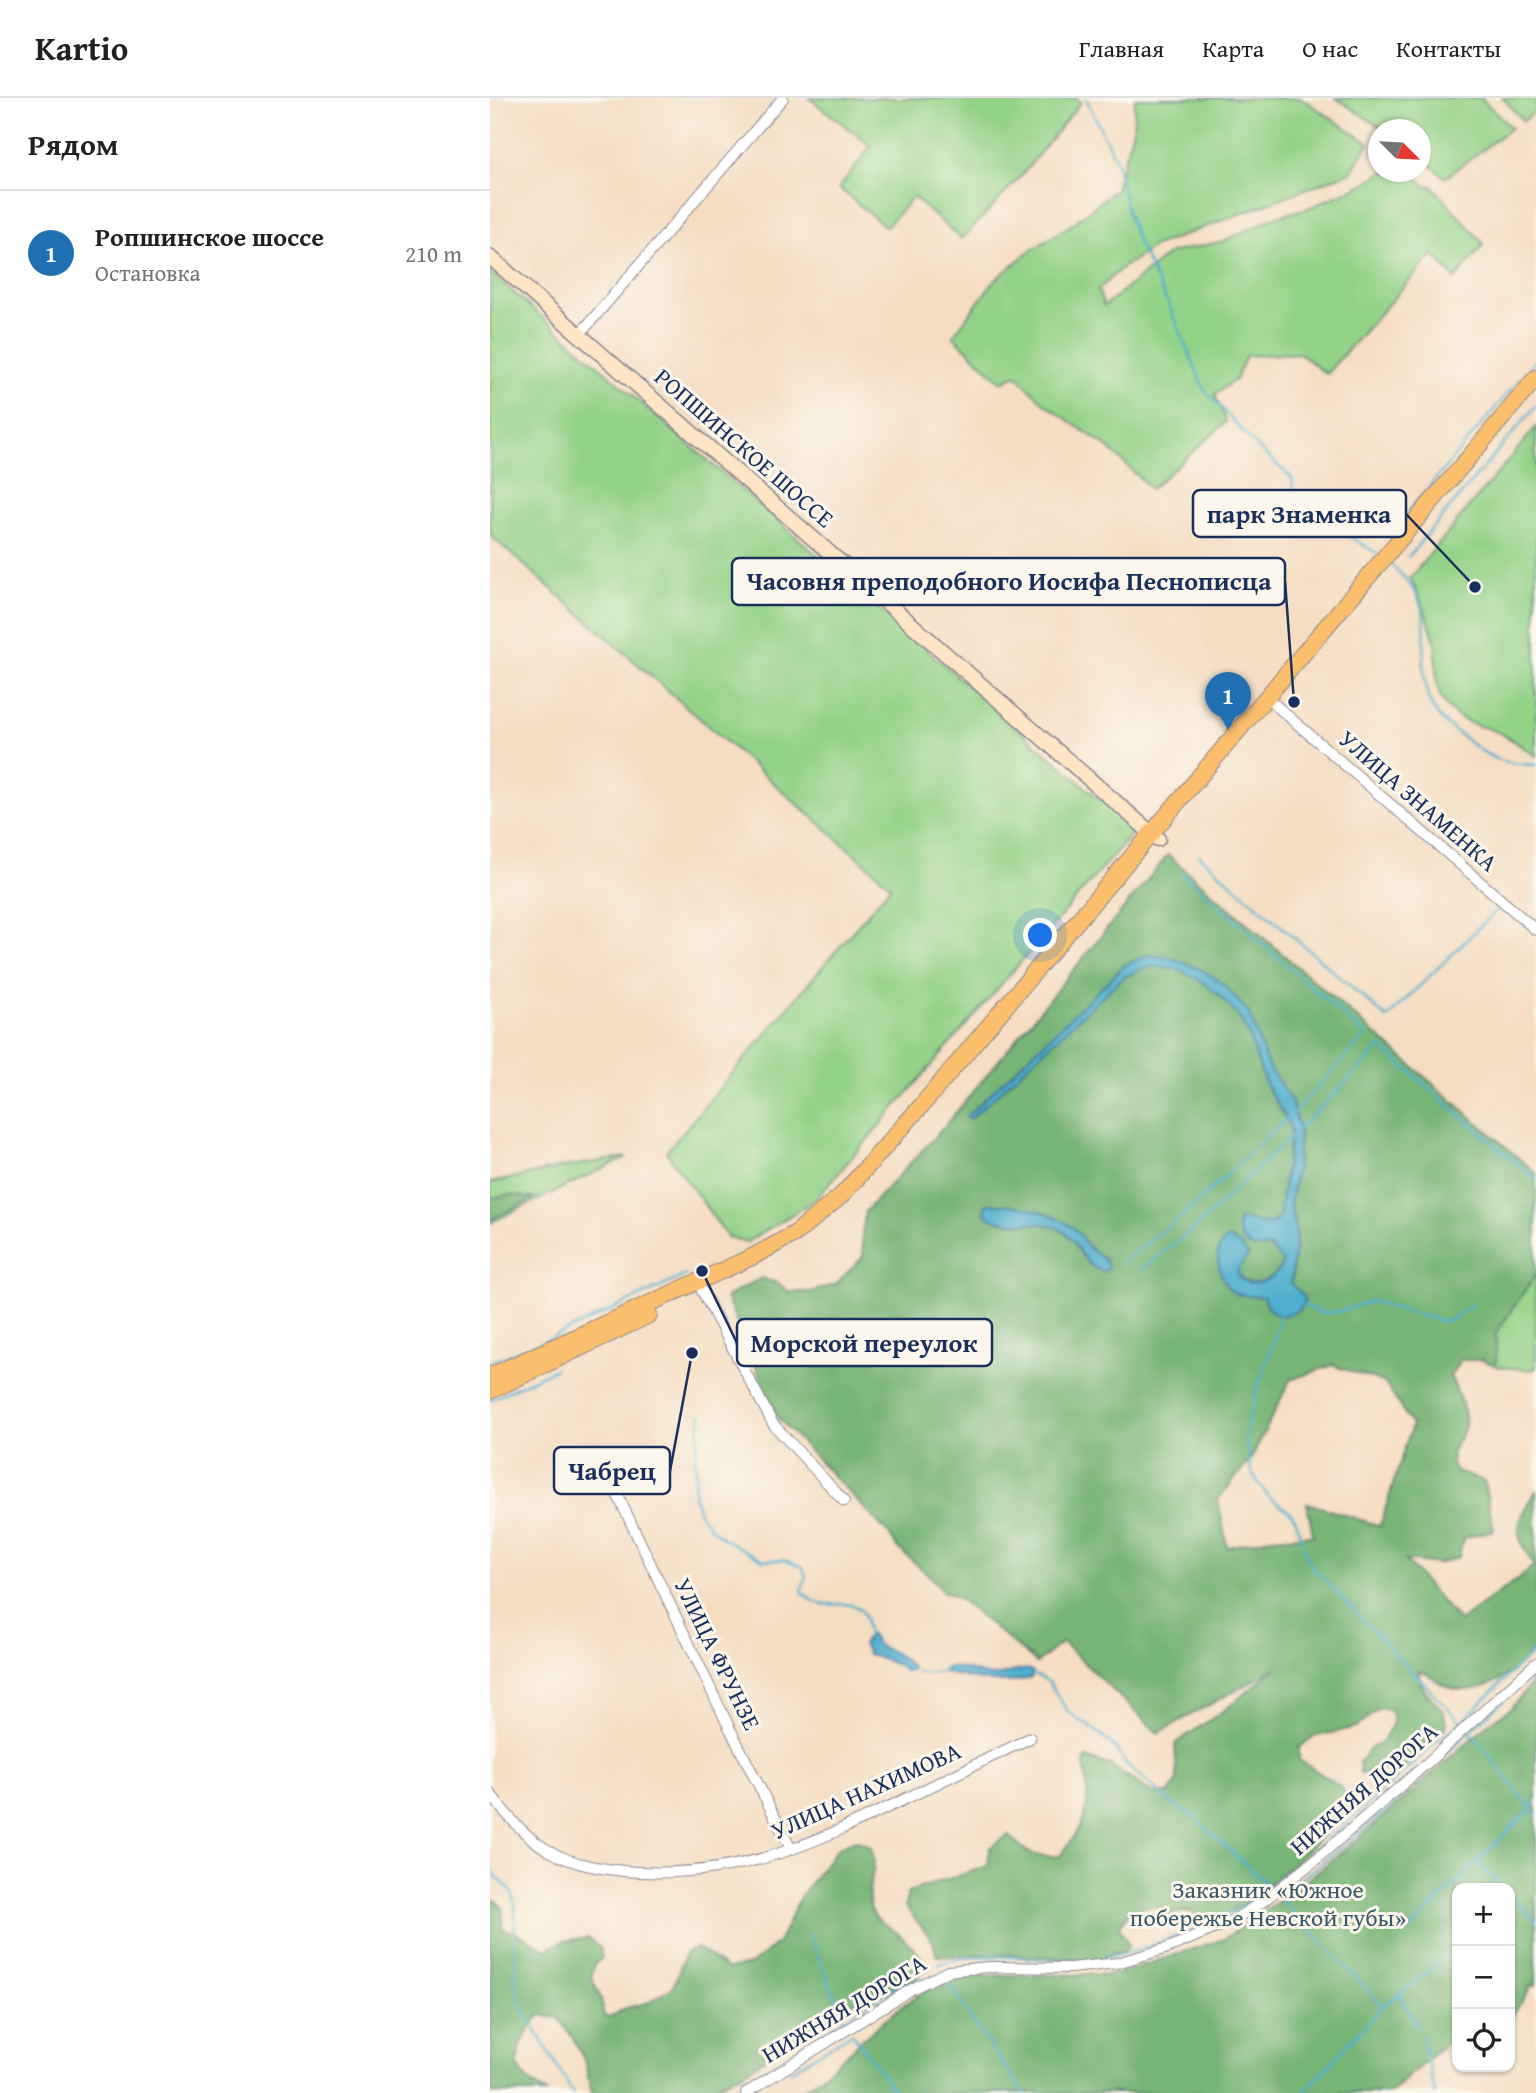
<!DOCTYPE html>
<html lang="ru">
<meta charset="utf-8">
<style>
:root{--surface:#fff;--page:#f6f6f6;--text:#202124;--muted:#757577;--line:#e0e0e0;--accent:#1f6fb2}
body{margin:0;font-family:"Gentium Book Plus",serif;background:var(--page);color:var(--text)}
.controls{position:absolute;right:21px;bottom:21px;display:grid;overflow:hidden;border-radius:14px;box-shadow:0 2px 5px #0004}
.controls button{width:63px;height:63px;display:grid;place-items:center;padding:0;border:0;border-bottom:2px solid var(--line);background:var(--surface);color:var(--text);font:35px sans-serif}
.compass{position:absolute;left:878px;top:21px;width:63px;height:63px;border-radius:50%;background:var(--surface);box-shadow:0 2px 5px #0004;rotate:114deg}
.you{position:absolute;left:551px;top:838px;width:24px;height:24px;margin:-18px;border:5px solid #fff;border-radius:50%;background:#1a73e8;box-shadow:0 0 0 10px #1a73e833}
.badge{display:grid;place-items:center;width:46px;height:46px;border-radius:50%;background:var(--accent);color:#fff;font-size:23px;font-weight:700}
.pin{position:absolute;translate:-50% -58px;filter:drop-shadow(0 2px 4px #0008)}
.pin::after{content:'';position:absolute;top:37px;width:24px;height:21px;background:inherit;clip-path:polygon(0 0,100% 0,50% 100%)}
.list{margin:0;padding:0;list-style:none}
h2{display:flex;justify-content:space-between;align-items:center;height:91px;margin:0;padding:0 28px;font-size:30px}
h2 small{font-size:23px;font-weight:400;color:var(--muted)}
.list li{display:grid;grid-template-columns:46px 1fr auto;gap:21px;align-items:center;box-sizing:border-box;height:126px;padding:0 28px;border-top:2px solid var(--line)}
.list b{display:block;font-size:26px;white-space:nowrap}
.list p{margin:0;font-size:23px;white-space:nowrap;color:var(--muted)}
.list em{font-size:23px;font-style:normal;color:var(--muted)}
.icon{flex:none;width:38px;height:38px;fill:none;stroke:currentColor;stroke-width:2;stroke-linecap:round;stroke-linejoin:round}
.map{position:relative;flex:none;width:1046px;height:1995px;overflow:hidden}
header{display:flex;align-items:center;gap:42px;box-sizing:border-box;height:98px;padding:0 35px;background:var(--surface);border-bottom:2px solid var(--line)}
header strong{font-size:33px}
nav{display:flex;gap:38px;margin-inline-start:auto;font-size:24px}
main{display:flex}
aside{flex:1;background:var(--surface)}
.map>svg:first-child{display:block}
.green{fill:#94d288;stroke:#588073;stroke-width:2}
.forest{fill:#77b474;stroke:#497269;stroke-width:2;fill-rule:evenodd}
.water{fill:#4fafce;stroke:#356f96;stroke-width:2}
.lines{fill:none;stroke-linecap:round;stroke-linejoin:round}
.stream{stroke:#4fafce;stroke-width:2.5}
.street-casing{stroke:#888690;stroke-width:12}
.secondary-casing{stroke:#888690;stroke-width:17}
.primary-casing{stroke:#888690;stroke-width:18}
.street{stroke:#fff;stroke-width:10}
.secondary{stroke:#fde5c5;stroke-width:14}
.primary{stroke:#fabe6d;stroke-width:16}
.labels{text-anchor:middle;stroke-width:6;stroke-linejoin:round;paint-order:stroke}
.street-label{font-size:24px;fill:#1b2f5e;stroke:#fbf7ec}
.park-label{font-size:24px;fill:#395868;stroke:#fbf7ec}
.leader{fill:none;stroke:#1b2f5e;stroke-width:2.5}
.callout-dot{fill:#1b2f5e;stroke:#fbf7ec;stroke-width:2.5}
.callout{fill:#fbf7ec;stroke:#1b2f5e;stroke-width:2.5}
.callout-label{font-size:26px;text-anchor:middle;font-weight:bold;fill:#1b2f5e}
</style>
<header>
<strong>Kartio</strong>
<nav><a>Главная</a><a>Карта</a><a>О нас</a><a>Контакты</a></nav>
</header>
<main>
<aside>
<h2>Рядом<small></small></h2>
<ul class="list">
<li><span class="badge">1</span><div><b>Ропшинское шоссе</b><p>Остановка</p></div><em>210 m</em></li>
</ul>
</aside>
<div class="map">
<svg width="1046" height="1995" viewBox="0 0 1046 1995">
<rect width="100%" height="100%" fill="#fbf7ec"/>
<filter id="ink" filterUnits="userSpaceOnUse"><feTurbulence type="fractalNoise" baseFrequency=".0143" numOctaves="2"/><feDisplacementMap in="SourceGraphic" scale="14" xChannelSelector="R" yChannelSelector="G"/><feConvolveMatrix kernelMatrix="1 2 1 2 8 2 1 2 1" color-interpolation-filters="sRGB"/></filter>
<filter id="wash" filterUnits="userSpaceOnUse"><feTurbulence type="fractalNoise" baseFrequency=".00686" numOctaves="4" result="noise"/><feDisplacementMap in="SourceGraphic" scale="28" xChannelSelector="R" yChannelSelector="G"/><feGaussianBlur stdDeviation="1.57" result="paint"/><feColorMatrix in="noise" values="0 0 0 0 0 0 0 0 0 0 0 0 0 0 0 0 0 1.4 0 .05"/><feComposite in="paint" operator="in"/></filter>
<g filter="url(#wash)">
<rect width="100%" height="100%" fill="#f5ddc2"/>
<g class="green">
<path d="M319,0H586L591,4L532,77L472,141L423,99L396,129L349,90L381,48Z"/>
<path d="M645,0H811L879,45L861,74L665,148L629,172L608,192L614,208L680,155L734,143L785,119L818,110L868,89L893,74H904L907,78L922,74L936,89L941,87L994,146L965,181L943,156L836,276L810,255L756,258L746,281L725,296L736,324L661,391L620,351L555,306L526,277L511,284L463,238L504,183L537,155L584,125L626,91L643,32Z"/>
<path d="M846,0H991L1021,30L955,80L931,58L930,32L893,31Z"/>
<path d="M1013,0H1046V13L1033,23Z"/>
<path d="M0,174L645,732L325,1102L257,1144L238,1139L176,1054L401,788L0,437Z"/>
<path d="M1046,329V658C1035,651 1025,643 1014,637C995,627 978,629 960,612C939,591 950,566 944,540C938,521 930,498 920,480Z"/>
<path d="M137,1059L0,1125V1085L73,1069Z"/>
<path d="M1046,1176V1270L1040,1272L1006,1268V1235Z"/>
</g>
<g class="forest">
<path d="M678,757L1046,1075V1176L1006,1235V1268L993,1262H970L960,1278C966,1290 977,1313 975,1327C972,1347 953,1348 966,1374L994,1383L1004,1432L973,1440L969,1459L949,1466L915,1462L969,1523L1031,1479L1044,1467C1020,1433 1027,1426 1046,1393V1552C1022,1575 992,1602 956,1588C945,1584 941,1574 928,1573L933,1590L954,1615L956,1629L912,1671H899L870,1676L869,1664L881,1650L892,1644L903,1625L901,1613L890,1610L866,1629L823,1639L809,1650V1662L847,1686L860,1700L861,1712C835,1735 752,1820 720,1821C713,1821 706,1817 700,1813L676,1817L669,1809C651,1807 636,1812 629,1830L639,1847L635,1853L598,1862L524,1857L447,1858L442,1842L415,1808L418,1794L498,1768L500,1749L519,1737C536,1757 544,1759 570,1758C598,1722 601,1711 594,1665L596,1660L620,1667L663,1695H679L687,1683L685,1646L737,1610L786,1570L668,1635L572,1544L547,1565L468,1500L452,1493L442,1480L407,1449L399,1436L288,1320L236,1199L271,1180L287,1185L300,1194H321L346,1186L373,1159L372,1139L375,1114L454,1029ZM681,860L732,885L744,898L767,938L778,968L801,1003L809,1031L807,1068L800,1105L806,1136L801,1186L813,1197L781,1213L773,1199L747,1196L732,1178L728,1154L758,1157L748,1172V1177C762,1193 786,1182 793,1164C787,1156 784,1149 773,1149L754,1121C766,1124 778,1131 789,1120L801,1033C796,1015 783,1002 776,986C766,963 762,936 747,917C728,892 690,861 656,870C648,872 640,876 632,880L477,1018L636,866ZM501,1106L541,1111L594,1144L602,1152L615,1161H595C588,1151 581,1137 570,1131C548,1119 514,1133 495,1115ZM842,1267L894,1284L922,1327L890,1428L817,1405L823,1437L781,1440L737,1449L728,1401L761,1361L800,1282Z"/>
<path d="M18,1097L44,1100L0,1122V1100Z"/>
<path d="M1046,1580V1888L1042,1887L1020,1922V1790H967V1935L900,1995H307C364,1960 404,1896 471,1878L626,1876L734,1841L802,1794L870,1739L997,1627L1021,1610Z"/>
<path d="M365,1742L380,1748C391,1772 374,1785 380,1808C384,1824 399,1827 411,1838C422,1847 429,1855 437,1867L426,1882L386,1899L364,1904L340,1914L312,1937L257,1972L213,1995H101L95,1964L83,1940L68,1920L51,1917C36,1931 30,1946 27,1966L37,1982L57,1995H0V1803L5,1802L13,1810L12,1830L35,1839L57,1852L72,1843L97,1840L110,1849L112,1860L105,1866L101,1878L111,1901L114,1919H121L133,1911L160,1904L183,1889L196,1854L208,1850L237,1871L260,1867L288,1845L310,1799L342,1757L349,1749Z"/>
</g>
<g class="water">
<path d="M659,857L681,860L712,872L732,885L759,915L778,968L801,1003L809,1031L807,1067L800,1105L806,1136L801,1186L813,1197L815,1203L808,1213L790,1218L781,1213L773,1199C764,1197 753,1199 745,1195C733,1191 727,1165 728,1154C729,1147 734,1143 738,1140L751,1148L758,1157L748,1172V1177C762,1194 786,1182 793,1164L780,1149C775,1149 767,1151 762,1149C751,1145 745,1131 749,1121C764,1121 776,1132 789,1120L801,1033C796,1015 783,1002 776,986C766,963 762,936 747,917C728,892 690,861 656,870C648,872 640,876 632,880L480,1021L477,1018L636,866Z"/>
<path d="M497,1106C523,1105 562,1113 582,1129C590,1135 594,1144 600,1151C608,1158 616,1159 618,1170L615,1173C591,1172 589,1140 569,1131C547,1120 511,1131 495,1115V1110Z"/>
<path d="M378,1537H381C390,1554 395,1548 408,1557C413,1561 417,1565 422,1569L420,1573L415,1574L408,1567L378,1556L373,1546Z"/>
<path d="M459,1569C475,1569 488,1577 504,1578C516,1578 531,1568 542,1573L543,1576L541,1580L520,1584H502L455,1575L454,1572Z"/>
</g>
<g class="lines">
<g class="stream">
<path d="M596,0L627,65L637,113L648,145L682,214L714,291L768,350L802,380L805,405L888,456"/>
<path d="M906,428L1046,262"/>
<path d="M918,459L1046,308"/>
<path d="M899,465C959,515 920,546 940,604C946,620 960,629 973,639C1000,661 1010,666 1046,667"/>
<path d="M709,757L897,920L1009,810"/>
<path d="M692,775L876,937L804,1014"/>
<path d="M809,1031L891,949L1046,1082"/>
<path d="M629,1166L697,1114L797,1020"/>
<path d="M650,1172L704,1131L800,1039"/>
<path d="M814,1207L831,1215H837L852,1213L881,1203L952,1223L961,1222L983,1206"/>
<path d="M790,1218L783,1246L767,1291L755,1337L761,1372L768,1385L779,1399L799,1413L806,1422L811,1443"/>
<path d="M122,1244L144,1233"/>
<path d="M0,1264L55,1243L196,1177"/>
<path d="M0,1302L65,1271"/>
<path d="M211,1317L206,1355L204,1400L210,1416L220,1429L234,1441L273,1462H294L313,1469L316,1479L312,1493C333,1520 359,1494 373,1515C376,1520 377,1530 378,1537"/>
<path d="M813,1448L822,1469L971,1624"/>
<path d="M424,1573L437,1576L455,1573"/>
<path d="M546,1577L559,1584L578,1614L609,1635L624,1648L635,1665L684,1707L703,1718L781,1790"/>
<path d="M981,1634L1046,1718"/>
<path d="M987,1765L1013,1790"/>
<path d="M0,1772L21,1793L25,1806V1884L33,1911L83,1995"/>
<path d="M1020,1797L1046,1823"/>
<path d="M918,1833L1046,1705"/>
<path d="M319,1836L355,1923"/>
<path d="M605,1863L652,1851L703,1832L743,1814L781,1790L893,1694L944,1645L971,1625L1046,1550"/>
<path d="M449,1866C490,1851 552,1863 595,1864"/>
<path d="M458,1884L487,1930L534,1995"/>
<path d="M910,1896L947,1866L967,1845"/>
<path d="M928,1930L909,1896L893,1908L789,1799L888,1719L1046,1572"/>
<path d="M932,1938L945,1995"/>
<path d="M300,1973L362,1935L406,1995"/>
<path d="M239,1995L408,1887L439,1871"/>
<path d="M813,1995L893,1908"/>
</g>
</g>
</g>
<g filter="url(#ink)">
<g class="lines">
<g class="street-casing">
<g id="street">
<path d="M89,237L293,0"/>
<path d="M783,605L1046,832"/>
<path d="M212,1193L283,1326L354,1403"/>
<path d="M118,1377L237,1625L301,1751"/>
<path d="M0,1695C14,1715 35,1738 56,1751C84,1768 116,1772 148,1774C252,1779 320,1747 411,1703C454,1682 497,1661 540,1640"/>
<path d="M256,1995L420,1892L458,1873L498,1869L581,1870L627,1865L678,1850L740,1824L772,1804L824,1763L935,1667L1046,1565"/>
</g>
</g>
<g class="secondary-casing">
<path id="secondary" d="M0,159L668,741"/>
</g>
<g class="primary-casing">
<g id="primary">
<path d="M0,1278L264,1158L306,1135L352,1097L432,1007L1046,280"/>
<path d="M0,1293L159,1217"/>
</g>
</g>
<use href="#street" class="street"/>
<use href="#secondary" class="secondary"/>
<use href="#primary" class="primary"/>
</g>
</g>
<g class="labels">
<g class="street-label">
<text transform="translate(254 350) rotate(41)" y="8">РОПШИНСКОЕ ШОССЕ</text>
<text transform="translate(928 703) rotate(41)" y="8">УЛИЦА ЗНАМЕНКА</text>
<text transform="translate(227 1556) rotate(64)" y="8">УЛИЦА ФРУНЗЕ</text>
<text transform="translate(874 1691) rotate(-41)" y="8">НИЖНЯЯ ДОРОГА</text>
<text transform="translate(376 1693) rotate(-24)" y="8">УЛИЦА НАХИМОВА</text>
<text transform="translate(354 1911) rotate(-31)" y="8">НИЖНЯЯ ДОРОГА</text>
</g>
<g class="park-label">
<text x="778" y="1800">Заказник «Южное<tspan x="778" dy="28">побережье Невской губы»</tspan></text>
</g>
</g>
<path class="leader" d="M985 489L916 416M804 604L795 483M212 1173L247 1245M202 1255L180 1373"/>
<g class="callout-dot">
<circle cx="985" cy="489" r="7"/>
<circle cx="804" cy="604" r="7"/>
<circle cx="212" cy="1173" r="7"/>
<circle cx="202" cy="1255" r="7"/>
</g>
<g class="callout">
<rect x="703" y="392" width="213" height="47" rx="7"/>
<rect x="242" y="460" width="553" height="47" rx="7"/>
<rect x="247" y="1221" width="255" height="47" rx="7"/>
<rect x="64" y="1349" width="116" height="47" rx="7"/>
</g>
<g class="callout-label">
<text x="809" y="425">парк Знаменка</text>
<text x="519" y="492">Часовня преподобного Иосифа Песнописца</text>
<text x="374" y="1254">Морской переулок</text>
<text x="122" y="1382">Чабрец</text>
</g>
</svg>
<div class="controls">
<button>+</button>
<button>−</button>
<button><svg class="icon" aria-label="locate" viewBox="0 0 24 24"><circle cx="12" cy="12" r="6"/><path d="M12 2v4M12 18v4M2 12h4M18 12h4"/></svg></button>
</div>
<svg class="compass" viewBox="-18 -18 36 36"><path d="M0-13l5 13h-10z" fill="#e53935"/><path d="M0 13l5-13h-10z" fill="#757577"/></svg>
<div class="you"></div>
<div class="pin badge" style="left:738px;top:632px">1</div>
</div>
</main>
